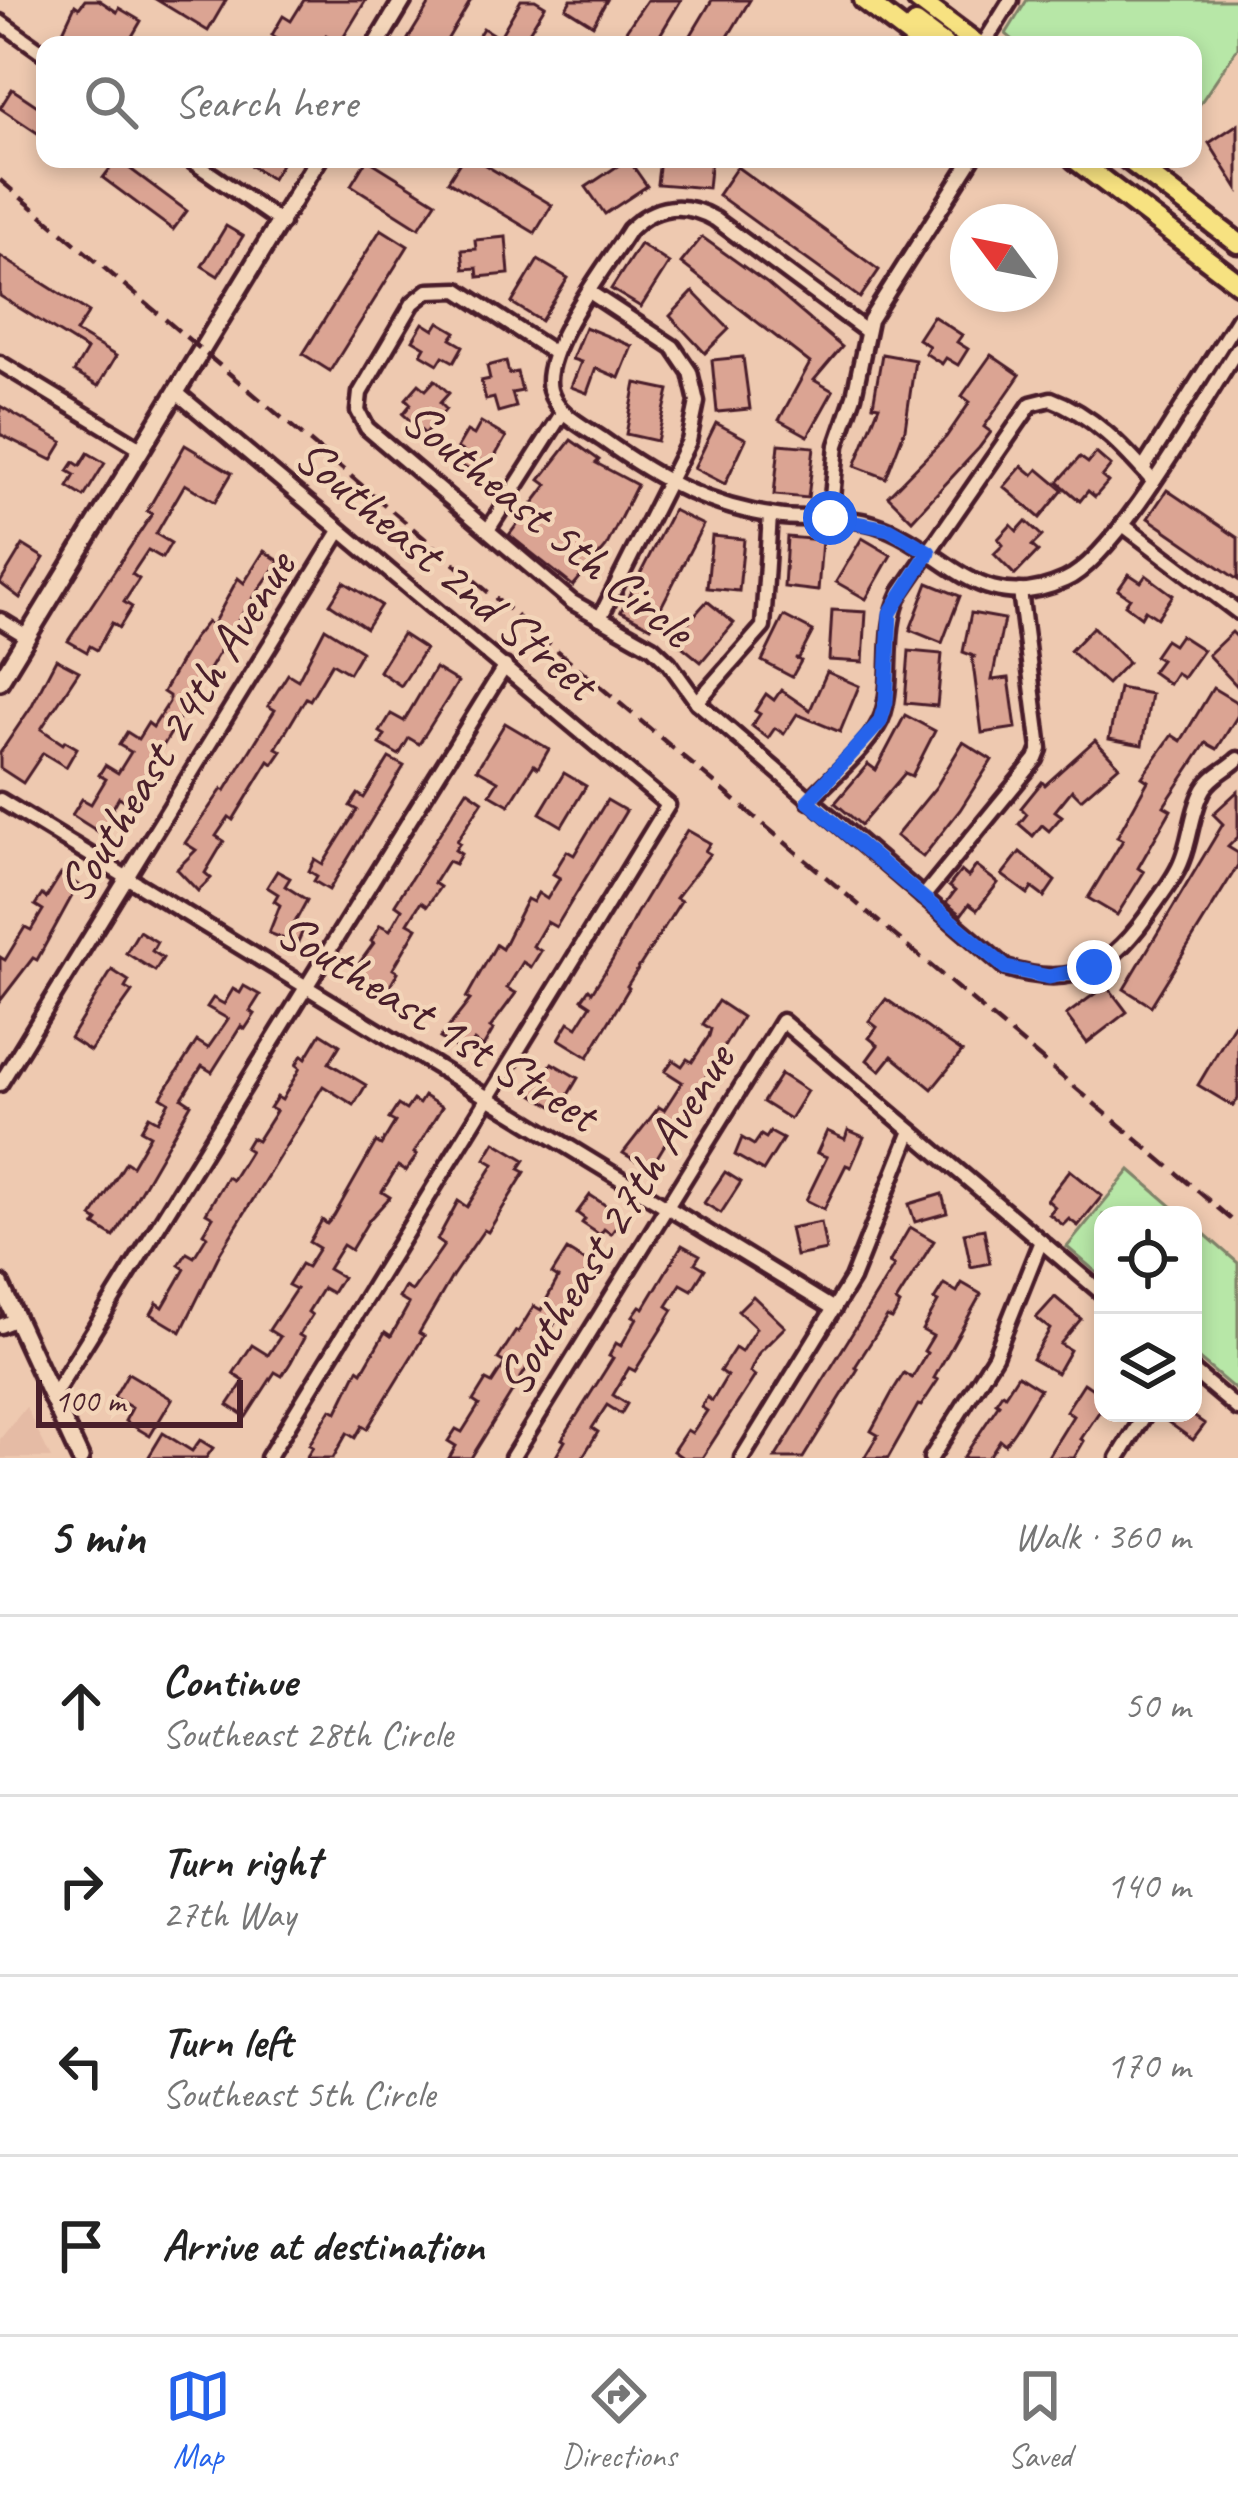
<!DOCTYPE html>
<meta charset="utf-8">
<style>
:root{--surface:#fff;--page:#f6f6f6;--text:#222;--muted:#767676;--line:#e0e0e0;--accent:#2563eb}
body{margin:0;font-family:Caveat,sans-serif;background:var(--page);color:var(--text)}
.controls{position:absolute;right:36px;bottom:36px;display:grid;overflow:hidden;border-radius:24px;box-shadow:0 6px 18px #0003}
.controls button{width:108px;height:108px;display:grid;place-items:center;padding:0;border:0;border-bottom:3px solid var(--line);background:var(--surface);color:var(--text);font:60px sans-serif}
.compass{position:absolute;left:950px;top:204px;width:108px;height:108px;border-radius:50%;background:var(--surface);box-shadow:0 6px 18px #0003;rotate:302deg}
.scale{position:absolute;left:36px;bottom:30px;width:207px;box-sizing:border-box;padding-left:12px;border:6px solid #4a1f2b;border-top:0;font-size:33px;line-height:42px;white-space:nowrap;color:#4a1f2b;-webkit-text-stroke:9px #f3d5b9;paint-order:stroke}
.stop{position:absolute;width:36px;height:36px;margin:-27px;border:9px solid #2563eb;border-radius:50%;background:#fff}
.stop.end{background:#2563eb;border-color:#fff;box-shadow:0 3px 12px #0008}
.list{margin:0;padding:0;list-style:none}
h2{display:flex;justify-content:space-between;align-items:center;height:156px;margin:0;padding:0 48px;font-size:51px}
h2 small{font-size:39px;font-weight:400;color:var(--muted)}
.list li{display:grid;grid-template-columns:78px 1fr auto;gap:36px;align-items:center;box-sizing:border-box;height:180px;padding:0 48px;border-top:3px solid var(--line)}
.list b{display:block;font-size:45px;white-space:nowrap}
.list p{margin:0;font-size:39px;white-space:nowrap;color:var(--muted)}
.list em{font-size:39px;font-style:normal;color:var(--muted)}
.icon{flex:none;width:66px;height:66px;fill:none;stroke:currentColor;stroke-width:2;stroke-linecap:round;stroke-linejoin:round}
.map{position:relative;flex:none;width:1238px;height:1458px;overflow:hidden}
.search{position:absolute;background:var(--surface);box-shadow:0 6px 18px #0003;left:36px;right:36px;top:36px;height:132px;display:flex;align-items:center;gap:30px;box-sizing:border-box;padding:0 42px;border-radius:24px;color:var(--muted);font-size:45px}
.sheet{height:876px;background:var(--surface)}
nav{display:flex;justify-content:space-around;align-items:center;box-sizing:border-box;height:168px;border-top:3px solid var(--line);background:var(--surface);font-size:33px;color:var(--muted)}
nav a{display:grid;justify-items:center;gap:6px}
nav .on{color:var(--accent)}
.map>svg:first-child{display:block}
.built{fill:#e5bba5}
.green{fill:#b7e7a7;stroke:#808369;stroke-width:3}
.building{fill:#dba493;stroke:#4a1f2b;stroke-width:3}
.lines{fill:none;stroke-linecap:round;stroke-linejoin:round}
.minor-casing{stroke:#4a1f2b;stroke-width:21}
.tertiary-casing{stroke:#4a1f2b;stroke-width:24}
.primary-casing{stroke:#4a1f2b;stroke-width:27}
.minor{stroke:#f3d5b9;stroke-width:12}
.tertiary{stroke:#f3d5b9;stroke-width:15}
.primary{stroke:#f7e281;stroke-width:18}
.rail{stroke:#4a1f2b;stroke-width:4.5;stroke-dasharray:18 9;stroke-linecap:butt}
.route{stroke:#2563eb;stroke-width:15}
.labels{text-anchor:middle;stroke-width:9;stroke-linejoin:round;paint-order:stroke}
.street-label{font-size:51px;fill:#4a1f2b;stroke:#f3d5b9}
</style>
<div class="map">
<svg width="1238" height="1458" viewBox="0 0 1238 1458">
<rect width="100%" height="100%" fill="#eec9b0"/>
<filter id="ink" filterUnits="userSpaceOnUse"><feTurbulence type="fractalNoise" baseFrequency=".00833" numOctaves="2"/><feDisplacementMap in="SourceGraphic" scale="24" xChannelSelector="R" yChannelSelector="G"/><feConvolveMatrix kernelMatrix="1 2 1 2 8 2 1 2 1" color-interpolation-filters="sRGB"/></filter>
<g filter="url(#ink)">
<path class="built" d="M26,1407L51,1458H0V1439Z"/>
<g class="green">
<path d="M1027,0H1238V47L1193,114V45H1019L1006,34Z"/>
<path d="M1130,1170L1182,1215H1103V1278L1067,1247Z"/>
<path d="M1193,1224L1238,1263V1392L1193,1354Z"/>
</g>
<g class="building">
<path d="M85,0H99L117,12L119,8L141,21L127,45H83L63,31L75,5L79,8Z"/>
<path d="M157,0H226L208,31Z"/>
<path d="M304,0H366L340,43L326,35L320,45H289L272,35L283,16L291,21Z"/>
<path d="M432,0H471L444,45H419L408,39Z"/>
<path d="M521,0H535L545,6L521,45H473L483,28L499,38Z"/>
<path d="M571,0H607L593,25L566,8Z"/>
<path d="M647,0H681L654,45H625L619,41Z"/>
<path d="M712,0H750L723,45H685Z"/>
<path d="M12,89L45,111V138L0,108Z"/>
<path d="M1238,124V189L1209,143Z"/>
<path d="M117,159L187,211L173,230L103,178Z"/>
<path d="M240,159H284L272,179Z"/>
<path d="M367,159L436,202L419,228L351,185Z"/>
<path d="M462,159H475L552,205L535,233L448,181Z"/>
<path d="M628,159L647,186L605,214L586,187Z"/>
<path d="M660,159H711L708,188L657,184Z"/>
<path d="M737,167L879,270L860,298L718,195Z"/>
<path d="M226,226L243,236L218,276L202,266Z"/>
<path d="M381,229L408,246L330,371L303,354Z"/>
<path d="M506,237L509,274L478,277L477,268L464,269L462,250L476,249L475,240Z"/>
<path d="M702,237L768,284L842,347L814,380L833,391L808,436L779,420L810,363L681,263Z"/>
<path d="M640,244L669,263L641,307L611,289Z"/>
<path d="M0,256L89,312L76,332L116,356L98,386L74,372L87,350L0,296Z"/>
<path d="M538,260L568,278L541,321L512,303Z"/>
<path d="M693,292L729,329L705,353L670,316Z"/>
<path d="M933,316L962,335L957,342L968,349L958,365L946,358L942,364L925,353L929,346L918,339Z"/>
<path d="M439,322L456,332L451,339L463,346L454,362L443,356L438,364L421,354L425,347L413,340L423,323L434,330Z"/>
<path d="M585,327L632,346L619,378L596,368L587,393L571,387L581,362L572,359Z"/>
<path d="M882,354L915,360L905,429L886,478L855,466L879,406L873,405Z"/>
<path d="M991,355L1020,375L984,427L991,432L979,448L912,520L888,496L946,437L970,402L962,396Z"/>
<path d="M743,357L750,409L717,412L712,360Z"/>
<path d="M506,361L509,374L517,372L522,391L512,393L516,407L498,412L494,398L486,400L481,381L490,379L487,366Z"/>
<path d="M435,380L449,393L440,403L446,409L425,434L403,414L411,404L406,399L419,384L426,390Z"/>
<path d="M636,383L669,390L657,441L626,434Z"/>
<path d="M0,406L63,442L52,460L0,434Z"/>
<path d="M481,422L506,437L490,465L483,461L476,474L459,464L465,453L457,448L467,431L474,435Z"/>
<path d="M716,423L746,439L725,484L694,468Z"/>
<path d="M571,440L599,460L596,463L637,485L606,547L573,586L509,535L547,485L540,480Z"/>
<path d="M779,444L814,447L808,498L774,495Z"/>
<path d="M185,445L232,473L215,502L185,484L156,534L171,543L162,558L148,550L132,574L139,579L124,602L132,607L119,628L112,623L97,650L90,646L87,652L68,641L152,514L147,511Z"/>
<path d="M88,453L105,463L84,497L68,487L75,475L68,471L74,462L80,466Z"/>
<path d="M1096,453L1111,466L1102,477L1108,482L1095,497L1088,491L1080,501L1058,482L1080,457L1088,463Z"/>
<path d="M1022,466L1033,475L1038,469L1063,490L1040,518L1004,487Z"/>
<path d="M1167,490L1238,538V580L1148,518Z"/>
<path d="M673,510L703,525L651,627L621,611Z"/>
<path d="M1026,521L1042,536L1032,546L1038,551L1015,575L994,554L1003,545L998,539L1011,525L1017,531Z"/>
<path d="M712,536L744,539L739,591L707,588Z"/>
<path d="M787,537L822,540L818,591L784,587Z"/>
<path d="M862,538L891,555L866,599L836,582Z"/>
<path d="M23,545L44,558L20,598L0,583Z"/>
<path d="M264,551L279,561L242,614L129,803L119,797L109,815L115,819L105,836L72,815L82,799L91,804L106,779L99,775L105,765L118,773L131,752L119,745L127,732L138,739L148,723L153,727L169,702V696L163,692L193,639L207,622L212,626L238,578L244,583Z"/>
<path d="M1129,574L1141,582L1146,575L1173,595L1157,618L1145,610L1141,617L1125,605L1130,598L1118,590Z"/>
<path d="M344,582L381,605L366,628L330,604Z"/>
<path d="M928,583L960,596L942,643L910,630Z"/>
<path d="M707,601L734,623L701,662L673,639Z"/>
<path d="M832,610L866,612L863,662L829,660Z"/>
<path d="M971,613L1004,619L992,680L1009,678L1016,728L982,733L972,656L976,657L963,652Z"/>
<path d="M784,616L813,631L799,658H795L801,661L792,677L762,661Z"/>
<path d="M1093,627L1128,662L1107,684L1070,651Z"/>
<path d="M325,628L362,651L349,673L332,663L310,700L306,698L276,748L282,751L273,764L269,761L233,820L229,817L216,836L224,841L205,873L211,878L198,891L177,869L196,850L185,843L222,789L225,791L275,710L268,706L288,674L298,680Z"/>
<path d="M1232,632L1238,638V687L1208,655Z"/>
<path d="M402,634L425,649L401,686L379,671Z"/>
<path d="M1180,635L1203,650L1183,678L1176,673L1169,684L1152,672L1161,660L1154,656L1165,640L1173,645Z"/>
<path d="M909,651L942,654L937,706L905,703Z"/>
<path d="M56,659L79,671L41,729L63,744L65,741L77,748L66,767L43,753L23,783L0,768V753L31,707Z"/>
<path d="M435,668L458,682L419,744L409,738L399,755L380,744L385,735L380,732L391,714L404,721Z"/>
<path d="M827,672L859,686L840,732L797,714L784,734L775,728L768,738L752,726L760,714L755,711L766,694L774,700L781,690L810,710Z"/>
<path d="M1119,688L1151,694L1142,745L1109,739Z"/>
<path d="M1213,688L1238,703V715L1217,749L1206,743L1164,806L1171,810L1138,868L1144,872L1117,915L1088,898L1123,840L1117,837L1148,781L1142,777L1172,735L1181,741Z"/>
<path d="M905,715L935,731L912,776L905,773L861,825L835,803L868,764L876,770Z"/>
<path d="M505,723L549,749L538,768L534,765L509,805L490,794L498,781L477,769Z"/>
<path d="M1095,740L1119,766L1081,799L1072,790L1055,811L1062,816L1049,831L1042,825L1033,836L1019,824L1027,814L1021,808L1042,782L1045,785Z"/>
<path d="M963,742L992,760L960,810L923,857L896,836L936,787Z"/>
<path d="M389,758L404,766L329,890L314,881L317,876L309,871L315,859L323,864L357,810L350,806L358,794L364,798Z"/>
<path d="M564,773L586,786L562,826L540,813Z"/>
<path d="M467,790L483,801L457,841L460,843L455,850L461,854L455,864L448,861L434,883L440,887L427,906L421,902L408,923L417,928L393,969L398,972L388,990L377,983L369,994L347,980L374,943L371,941L380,925L390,930L402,909L395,904Z"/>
<path d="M1238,791V837L1228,847L1238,853V865L1151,1006L1124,989L1223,824L1213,814Z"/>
<path d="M607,800L626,811L556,927L547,922L533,946L541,951L531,967L523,962L507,988L516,993L490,1028L493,1030L483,1047L474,1041L466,1054L440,1038L470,1000L466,998L496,945L502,949L527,899L533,902L538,893L547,899L560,878L553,874L567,851L574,855Z"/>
<path d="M687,830L710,843L705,851L710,854L676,898L681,901L627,986L629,988L588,1057L559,1039L569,1022L577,1027L591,1005L582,999L589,989L592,992L613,959L636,914Z"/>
<path d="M1020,852L1055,881L1044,897L1032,888L1028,894L1002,875Z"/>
<path d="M976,866L998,883L977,910L969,904L961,915L946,903L955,891L949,886L961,871L968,877Z"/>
<path d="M277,871L290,878L285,886L307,900L294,924L304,928L297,944L269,933L280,905L274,901L278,894L267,887Z"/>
<path d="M61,874L78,885L37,960L33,958L0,1001V957L5,960L25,927L31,930L43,910L35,905L42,895L46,898Z"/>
<path d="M139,931L157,942L152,951L163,958L155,971L126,953Z"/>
<path d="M112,970L129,981L125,988L132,992L90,1051L70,1038Z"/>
<path d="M244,986L260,995L250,1011L255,1014L245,1029L241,1026L212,1072L202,1066L182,1098L191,1104L114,1237L95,1225L98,1221L92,1217L126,1162L132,1166L150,1135L141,1130L149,1116L158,1121L169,1102L161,1097L197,1041L208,1048L228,1019L207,1007L213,998L224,1004L233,989L240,993Z"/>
<path d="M1104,987H1108L1127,1012L1087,1043L1066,1015Z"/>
<path d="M886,999L962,1052L932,1089L892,1056L880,1071L867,1060L878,1045L869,1038L877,1027L869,1021Z"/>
<path d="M718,1001L742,1017L650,1169L623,1153L659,1107L664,1110L682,1082L665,1071L673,1060L682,1066L687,1059L692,1062L709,1036L711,1029L703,1024Z"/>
<path d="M1238,1018V1099L1233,1106L1198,1085Z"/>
<path d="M321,1033L340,1045L329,1063L366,1085L354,1105L323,1086L220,1253L181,1332L151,1314L157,1303L163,1307L185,1269L179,1265L187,1253L194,1257L207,1236L203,1233L213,1217L206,1213L227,1177L232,1180L250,1151L245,1148L251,1138L257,1141L276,1111L270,1108L277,1097L282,1100L300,1068L296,1065L302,1055L306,1058Z"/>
<path d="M552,1063L578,1078L559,1110L526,1090L534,1076L541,1080Z"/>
<path d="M781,1074L807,1091L790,1119L763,1102Z"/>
<path d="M424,1096L442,1107L414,1153L417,1155L406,1171L398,1166L382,1192L390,1197L369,1220L351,1250L343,1245L328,1269L342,1277L332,1293L323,1288L308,1312L312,1315L299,1335L304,1338L291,1362L282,1376L275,1372L246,1417L228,1405L244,1381L233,1374L252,1345L268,1355L280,1337L269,1330L296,1289L288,1285L301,1264L307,1267L319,1248L309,1242L322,1220L327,1224L334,1216L376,1142L381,1145L395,1122L389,1119L398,1105L406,1110L413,1100L419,1104Z"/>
<path d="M848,1130L864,1137L851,1167L846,1165L824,1209L806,1200L827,1157L817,1153L827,1131L845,1139Z"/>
<path d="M770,1132L783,1139L763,1171L735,1155L742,1138L754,1145L761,1135L766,1138Z"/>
<path d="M495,1142L525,1160L519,1169L525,1172L488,1232L484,1230L453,1275L419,1333L424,1336L367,1429L362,1426L355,1438L347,1433L333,1458H306L313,1447L309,1445L331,1409L337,1412L358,1369L362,1372L385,1332L391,1336L409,1304L399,1298L405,1287L412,1291L444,1245L437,1240L458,1201L467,1207L494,1164L485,1159Z"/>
<path d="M1070,1170L1102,1196L1078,1226L1069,1219L1063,1225L1049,1214L1055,1207L1047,1200Z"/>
<path d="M725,1172L741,1182L721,1213L704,1203Z"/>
<path d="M942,1194L947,1213L915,1222L909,1204Z"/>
<path d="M590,1195L623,1217L611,1234L604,1229L600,1235L582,1223L585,1219L577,1213Z"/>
<path d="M821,1222L826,1250L796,1256L790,1228Z"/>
<path d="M910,1227L934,1241L896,1302L900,1305L892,1319L887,1317L855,1367L858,1369L803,1458H775L894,1266L889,1263Z"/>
<path d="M984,1229L990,1263L971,1267L964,1233Z"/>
<path d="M682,1245L700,1255L695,1263L705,1269L692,1290L681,1284L667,1306L673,1310L635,1371L629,1368L613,1395L627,1404L621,1414L607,1405L592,1428L598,1432L582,1458H555L565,1441L562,1439L613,1358L609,1356L616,1343L621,1346L637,1318L633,1316L640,1306L644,1308Z"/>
<path d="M567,1250L591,1265L471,1458H449L456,1446L448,1441L456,1429L462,1432L479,1405L473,1401L486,1380L492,1383L505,1363L498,1359L516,1331L518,1332L534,1306L541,1310L558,1278L552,1274Z"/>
<path d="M962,1283L981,1294L934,1378L938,1380L921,1406L918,1405L888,1458H864L878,1435L871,1431L894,1389L904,1373L912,1378L927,1353L924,1351L933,1336L922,1330L938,1302L934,1300L944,1284L957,1292Z"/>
<path d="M753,1296L785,1327L759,1353L750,1372L755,1376L702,1458H683L673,1451L687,1430L692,1433L707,1411L701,1407L707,1397L712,1401L727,1376L720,1371L735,1348L741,1352L756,1328L738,1311Z"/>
<path d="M1055,1297L1081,1319L1060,1344L1070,1350L1057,1373L1032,1359L1050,1329L1036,1318Z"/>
<path d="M128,1373L172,1399L150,1436L125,1421L132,1408L114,1397Z"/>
<path d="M1018,1375L1040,1389L1015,1430L1005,1444L1000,1440L988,1458H963L999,1404L996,1402L1002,1393L1005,1395Z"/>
<path d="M1084,1383L1103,1396V1412H1099L1081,1439L1084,1441L1074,1458H1047L1073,1416L1066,1411Z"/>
<path d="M1170,1413H1189L1205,1424L1193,1440L1165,1420Z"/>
<path d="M163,1433L192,1451L200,1440L213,1448L206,1458H148Z"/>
</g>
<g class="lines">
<g class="minor-casing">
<g id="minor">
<path d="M0,22L45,54"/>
<path d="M983,45L1011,0"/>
<path d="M189,159L282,223"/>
<path d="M591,293L673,347L690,372L697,402L689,441L600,618"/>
<path d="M866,331L715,219C684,201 654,205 629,230C607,266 540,350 550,390C556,414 583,426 602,439C659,480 712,509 783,517C814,520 845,515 874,524C945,546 977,620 1065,580C1117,557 1203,402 1238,348"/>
<path d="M554,353L458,290L428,291L413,303L360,393L358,411L367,428L572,602L652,647L669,663L697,702L1006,968C1077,991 1114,965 1153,907C1163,892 1176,877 1182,860C1191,838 1192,810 1204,789C1212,775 1227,770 1238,759"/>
<path d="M0,363L142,449"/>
<path d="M177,393L668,805L268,1458"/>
<path d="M1143,469L1238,318"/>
<path d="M830,519L837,445L854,396L870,320L972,159"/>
<path d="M1123,525L1238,612"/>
<path d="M488,530L563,412"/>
<path d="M0,620L28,637"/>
<path d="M697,702L763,627L770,515"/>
<path d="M0,800L834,1309"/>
<path d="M809,801C830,778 874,743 883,714C895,673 882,631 901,592L1031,404L1051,399C1092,414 1124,448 1152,480"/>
<path d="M923,897L1036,759L1040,749L1020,591"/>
<path d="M0,1084L340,531"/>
<path d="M0,1326L17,1319"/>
<path d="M1193,1371L1238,1409"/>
<path d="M51,1399L505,666"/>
<path d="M512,1458L782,1021L1103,1294"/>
<path d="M742,1458L852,1279L911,1131"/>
<path d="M931,1458L995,1356L1041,1241"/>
<path d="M1118,1458L1146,1413"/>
</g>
</g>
<g class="tertiary-casing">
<g id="tertiary">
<path d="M376,45L403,0"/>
<path d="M0,681L318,159"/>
<path d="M0,1284L80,1458"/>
</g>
</g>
<g class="primary-casing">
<g id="primary">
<path d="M864,0L923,45"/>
<path d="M918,0L978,45"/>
<path d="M916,24L944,45"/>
<path d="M1075,159L1238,283"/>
<path d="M1128,159L1238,243"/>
</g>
</g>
<use href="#minor" class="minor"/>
<use href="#tertiary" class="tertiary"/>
<use href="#primary" class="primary"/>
<path class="rail" d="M0,180L1238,1225"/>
</g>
</g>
<g class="lines" filter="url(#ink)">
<path class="route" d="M830,518L889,529L929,552L890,613L886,702L880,722L808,801L1006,968L1049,977L1094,967"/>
</g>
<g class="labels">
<g class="street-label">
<text transform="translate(549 523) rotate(39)" y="18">Southeast 5th Circle</text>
<text transform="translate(447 568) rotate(40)" y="18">Southeast 2nd Street</text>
<text transform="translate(175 726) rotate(-58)" y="18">Southeast 24th Avenue</text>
<text transform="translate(438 1021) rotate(32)" y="18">Southeast 1st Street</text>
<text transform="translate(614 1219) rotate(-58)" y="18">Southeast 27th Avenue</text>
</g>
</g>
</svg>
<div class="controls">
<button><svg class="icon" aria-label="locate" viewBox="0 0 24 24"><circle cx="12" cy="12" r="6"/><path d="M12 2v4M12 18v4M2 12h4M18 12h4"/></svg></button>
<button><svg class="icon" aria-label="layers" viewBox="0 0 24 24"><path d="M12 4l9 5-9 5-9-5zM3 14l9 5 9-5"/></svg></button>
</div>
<svg class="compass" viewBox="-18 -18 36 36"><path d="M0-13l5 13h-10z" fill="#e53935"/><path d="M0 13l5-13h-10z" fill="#767676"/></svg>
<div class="scale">100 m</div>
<div class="stop" style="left:830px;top:518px"></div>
<div class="stop end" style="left:1094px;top:967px"></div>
<div class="search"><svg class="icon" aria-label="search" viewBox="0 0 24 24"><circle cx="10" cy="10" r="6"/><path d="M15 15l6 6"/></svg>Search here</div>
</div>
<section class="sheet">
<h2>5 min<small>Walk · 360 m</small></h2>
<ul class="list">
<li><svg class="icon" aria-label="ahead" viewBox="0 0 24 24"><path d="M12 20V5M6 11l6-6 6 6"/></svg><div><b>Continue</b><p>Southeast 28th Circle</p></div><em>50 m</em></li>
<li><svg class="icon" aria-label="right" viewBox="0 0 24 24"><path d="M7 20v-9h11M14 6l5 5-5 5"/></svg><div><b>Turn right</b><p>27th Way</p></div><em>140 m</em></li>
<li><svg class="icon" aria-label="left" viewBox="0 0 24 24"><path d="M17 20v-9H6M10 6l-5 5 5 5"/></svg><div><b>Turn left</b><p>Southeast 5th Circle</p></div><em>170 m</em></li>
<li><svg class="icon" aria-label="arrive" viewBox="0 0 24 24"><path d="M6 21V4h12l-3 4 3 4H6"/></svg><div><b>Arrive at destination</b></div></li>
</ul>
</section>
<nav>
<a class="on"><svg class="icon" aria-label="map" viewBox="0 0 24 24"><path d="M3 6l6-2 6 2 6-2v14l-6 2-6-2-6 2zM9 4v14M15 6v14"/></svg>Map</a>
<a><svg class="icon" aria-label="directions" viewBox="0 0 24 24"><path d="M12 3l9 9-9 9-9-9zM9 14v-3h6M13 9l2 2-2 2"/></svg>Directions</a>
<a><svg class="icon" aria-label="saved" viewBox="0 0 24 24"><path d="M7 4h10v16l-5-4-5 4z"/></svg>Saved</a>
</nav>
